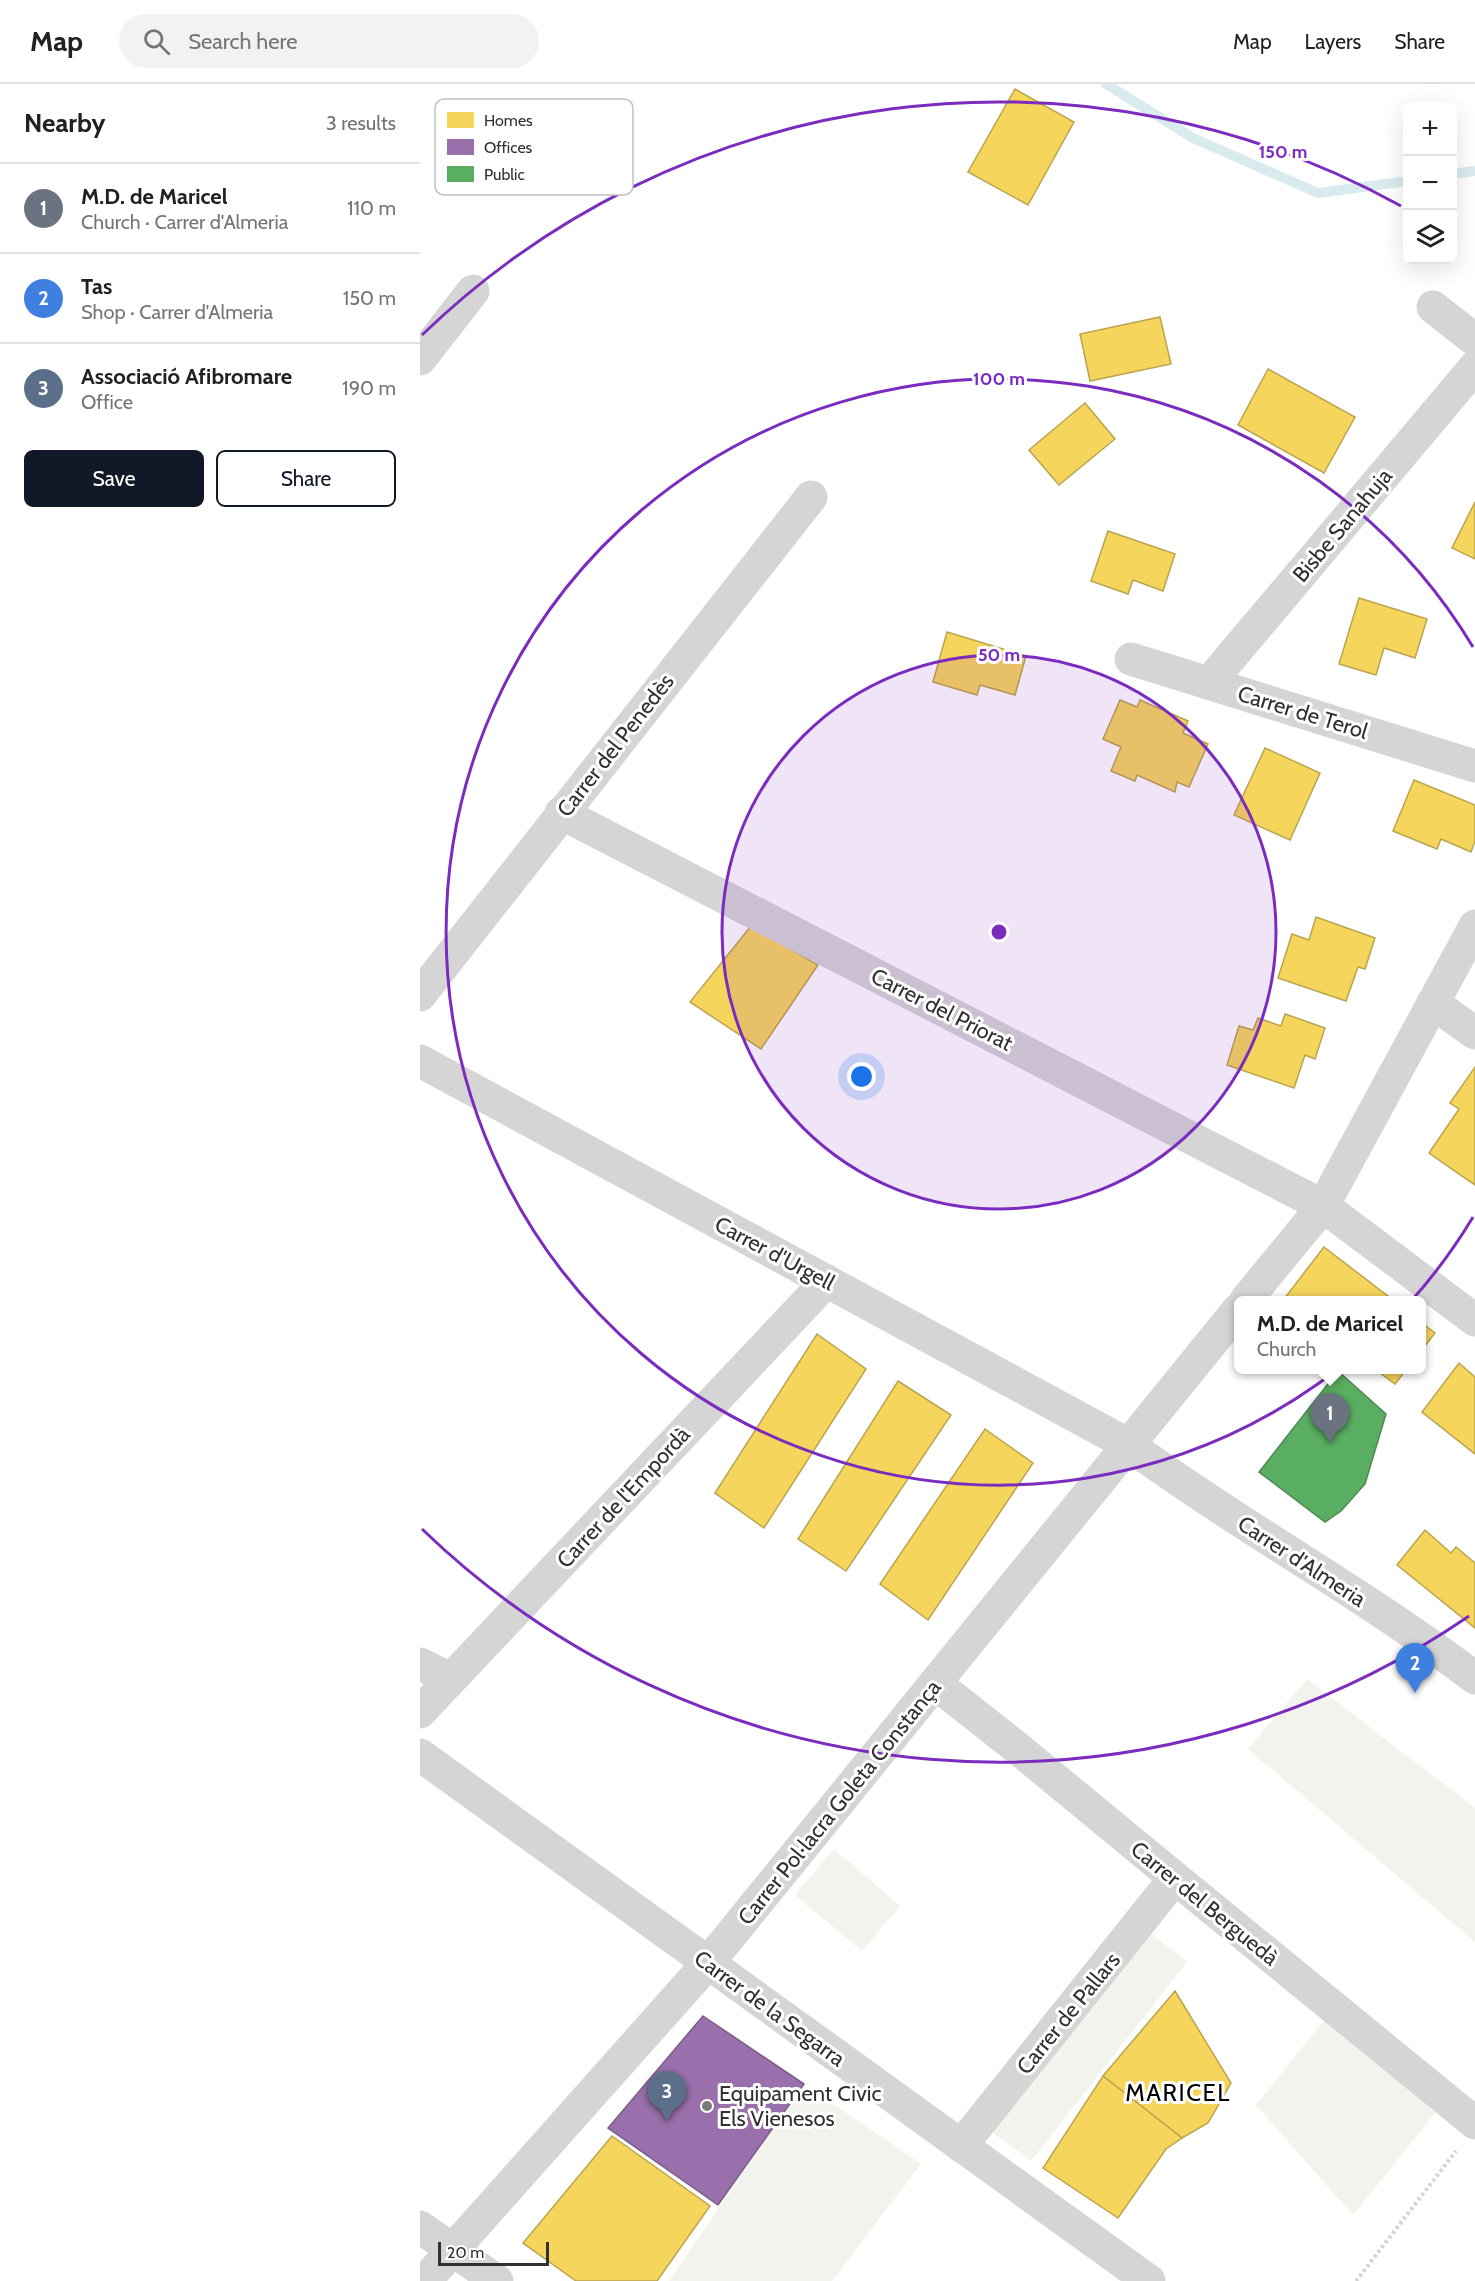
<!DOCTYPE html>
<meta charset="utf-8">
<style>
:root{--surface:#fff;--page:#f2f2f2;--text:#202124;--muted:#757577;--line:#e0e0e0;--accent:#111827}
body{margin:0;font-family:Cabin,sans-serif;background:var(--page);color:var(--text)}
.controls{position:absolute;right:18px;top:18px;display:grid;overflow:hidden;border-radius:9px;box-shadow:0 6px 24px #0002}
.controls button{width:54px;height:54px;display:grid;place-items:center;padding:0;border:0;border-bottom:2px solid var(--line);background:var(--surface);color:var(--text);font:30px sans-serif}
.scale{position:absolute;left:18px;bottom:15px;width:111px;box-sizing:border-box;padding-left:6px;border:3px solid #313131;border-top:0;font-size:16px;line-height:21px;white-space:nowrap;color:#313131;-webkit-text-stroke:4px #fff;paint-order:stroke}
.you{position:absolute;left:442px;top:993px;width:21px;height:21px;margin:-15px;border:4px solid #fff;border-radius:50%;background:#1a73e8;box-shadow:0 0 0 9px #1a73e833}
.badge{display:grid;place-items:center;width:39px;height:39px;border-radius:50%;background:var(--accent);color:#fff;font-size:20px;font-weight:700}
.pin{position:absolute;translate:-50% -50px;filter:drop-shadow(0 2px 3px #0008)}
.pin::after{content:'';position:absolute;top:32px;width:21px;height:18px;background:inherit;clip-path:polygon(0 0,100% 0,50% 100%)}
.popup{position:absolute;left:814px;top:1212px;width:192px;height:78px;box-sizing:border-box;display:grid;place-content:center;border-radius:9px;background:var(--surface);filter:drop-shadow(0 2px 4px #0005);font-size:20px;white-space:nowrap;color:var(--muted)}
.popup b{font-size:22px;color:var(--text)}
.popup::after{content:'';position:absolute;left:50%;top:100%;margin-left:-12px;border:12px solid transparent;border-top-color:var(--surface)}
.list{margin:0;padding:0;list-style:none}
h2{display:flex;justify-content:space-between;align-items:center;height:78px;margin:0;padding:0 24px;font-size:26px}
h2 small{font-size:20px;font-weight:400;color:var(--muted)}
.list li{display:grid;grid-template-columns:39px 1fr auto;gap:18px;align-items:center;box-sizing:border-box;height:90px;padding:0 24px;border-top:2px solid var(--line)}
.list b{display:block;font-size:22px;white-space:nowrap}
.list p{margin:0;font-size:20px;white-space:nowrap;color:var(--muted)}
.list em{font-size:20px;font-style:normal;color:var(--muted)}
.actions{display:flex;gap:12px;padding:18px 24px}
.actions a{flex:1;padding:14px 0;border:2px solid var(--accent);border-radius:9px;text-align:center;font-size:21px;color:var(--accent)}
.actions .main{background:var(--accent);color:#fff}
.icon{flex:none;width:33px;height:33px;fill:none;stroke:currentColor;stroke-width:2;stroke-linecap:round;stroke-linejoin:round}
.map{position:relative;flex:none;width:1055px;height:2197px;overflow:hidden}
header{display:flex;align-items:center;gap:36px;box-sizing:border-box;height:84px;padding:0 30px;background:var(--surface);border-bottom:2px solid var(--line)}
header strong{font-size:28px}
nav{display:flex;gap:33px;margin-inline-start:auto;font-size:21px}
.search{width:420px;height:54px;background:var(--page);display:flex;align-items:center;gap:15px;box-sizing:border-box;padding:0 21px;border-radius:33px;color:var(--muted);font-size:22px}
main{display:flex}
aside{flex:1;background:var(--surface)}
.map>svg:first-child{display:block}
.green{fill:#f1f3ec}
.homes{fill:#f6d55c;stroke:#bba44f;stroke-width:1.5}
.offices{fill:#9970ab;stroke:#7a5d86;stroke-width:1.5}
.public{fill:#5aae61;stroke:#4e8853;stroke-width:1.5}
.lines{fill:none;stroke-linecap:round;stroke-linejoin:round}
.stream{stroke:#daebf0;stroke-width:10}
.path{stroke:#d4d4d4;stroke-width:4;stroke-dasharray:3 3;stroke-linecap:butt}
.minor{stroke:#d5d5d5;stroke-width:33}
.ring{fill:none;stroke:#7b2cbf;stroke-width:3}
.poi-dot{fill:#797979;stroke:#fff;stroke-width:2}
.labels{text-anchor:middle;stroke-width:6;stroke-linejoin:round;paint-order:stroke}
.street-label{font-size:22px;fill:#313131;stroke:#fff}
.poi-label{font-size:22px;fill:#313131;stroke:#fff;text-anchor:start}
.neighbourhood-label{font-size:24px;letter-spacing:1.5px;fill:#000;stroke:#fff}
.key{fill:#fff;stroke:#c1c1c1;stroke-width:1.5}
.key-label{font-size:16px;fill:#313131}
.centre{fill:#7b2cbf;stroke:#fff;stroke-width:3}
.ring-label{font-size:18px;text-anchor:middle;font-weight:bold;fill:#7b2cbf;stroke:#fff;stroke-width:6;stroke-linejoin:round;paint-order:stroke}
</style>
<header>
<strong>Map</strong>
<div class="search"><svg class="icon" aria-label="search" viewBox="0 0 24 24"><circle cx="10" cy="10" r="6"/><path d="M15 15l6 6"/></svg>Search here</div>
<nav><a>Map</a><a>Layers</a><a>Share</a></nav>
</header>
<main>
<aside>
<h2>Nearby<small>3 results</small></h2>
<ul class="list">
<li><span class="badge" style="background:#6b7280">1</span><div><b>M.D. de Maricel</b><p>Church · Carrer d'Almeria</p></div><em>110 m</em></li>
<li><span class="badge" style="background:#3f7fe0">2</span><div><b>Tas</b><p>Shop · Carrer d'Almeria</p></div><em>150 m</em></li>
<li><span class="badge" style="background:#5c6f8a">3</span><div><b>Associació Afibromare</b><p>Office</p></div><em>190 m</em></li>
</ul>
<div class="actions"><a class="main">Save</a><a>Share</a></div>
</aside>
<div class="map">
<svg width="1055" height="2197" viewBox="0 0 1055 2197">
<rect width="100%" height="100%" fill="#fff"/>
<g class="green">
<path d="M887,1595L1055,1724V1858L828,1665Z"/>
<path d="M414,1765L480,1822L442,1867L375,1811Z"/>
<path d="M719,1840L767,1878L611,2077L560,2039Z"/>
<path d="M911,1928L1022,2020L933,2131L836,2021Z"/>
<path d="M384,2000L501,2080L412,2197H249Z"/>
</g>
<g class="homes">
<path d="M595,5L654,38L608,121L548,88Z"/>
<path d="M740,233L751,280L670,297L660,250Z"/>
<path d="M848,285L935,333L904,389L818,341Z"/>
<path d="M665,319L695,355L639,401L609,366Z"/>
<path d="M1055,418V475L1032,464Z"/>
<path d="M688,447L755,470L743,507L713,496L708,510L671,497Z"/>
<path d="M939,514L1007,535L995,574L964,564L956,591L919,580Z"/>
<path d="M527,548L606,572L595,611L560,601L557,611L513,598Z"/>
<path d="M700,616L717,623L720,616L768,637L763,649L788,660L769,703L757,698L755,708L717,691L715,697L691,687L701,663L683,655Z"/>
<path d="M845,664L900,689L870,756L814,731Z"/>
<path d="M994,696L1055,721V757L1051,768L1021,755L1017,765L973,747Z"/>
<path d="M896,833L955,854L945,885L938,883L926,917L858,894L872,850L889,856Z"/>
<path d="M331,842L398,881L341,965L270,918Z"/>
<path d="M865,930L905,944L895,975L885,971L874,1004L807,981L819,942L833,946L838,934L861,942Z"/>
<path d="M1055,983V1101L1009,1069L1039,1025L1030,1019Z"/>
<path d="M904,1163L973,1216L864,1215Z"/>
<path d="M1002,1239L1015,1249L1002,1266Z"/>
<path d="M397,1250L446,1285L344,1444L295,1409Z"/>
<path d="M1039,1279L1055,1293V1370L1002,1328Z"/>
<path d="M956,1286H986L975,1300Z"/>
<path d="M478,1297L531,1331L426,1487L378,1455Z"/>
<path d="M565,1345L613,1379L508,1536L460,1500Z"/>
<path d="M1005,1446L1031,1469L1036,1463L1055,1479V1544L977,1481Z"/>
<path d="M755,1907L811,1999L788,2039L762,2054L683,1992Z"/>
<path d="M683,1992L762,2054L746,2065L698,2134L623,2084Z"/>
<path d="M192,2052L290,2122L237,2197H156L103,2159Z"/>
</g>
<path class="offices" d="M283,1932L384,2000L298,2121L188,2044Z"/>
<path class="public" d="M918,1287L966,1330L945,1400L921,1427L905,1438L839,1388Z"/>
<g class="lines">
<g class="stream">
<path d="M686,0L773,54L898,109L988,97"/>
<path d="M1032,90L1055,87"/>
</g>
<path class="path" d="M936,2197L1036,2067"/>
<g class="minor">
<path d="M1013,223L1055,256"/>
<path d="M0,275L53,207"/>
<path d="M711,575L1055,682"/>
<path d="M789,599L1055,283"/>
<path d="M141,729L903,1122L1055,1236"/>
<path d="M0,911L391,413"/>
<path d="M1013,919L1055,949"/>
<path d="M0,977L709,1361C821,1443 945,1510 1055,1594"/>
<path d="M826,1216L903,1122L1055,842"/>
<path d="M0,1580L31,1595"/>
<path d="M515,1599L596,1663L755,1794L1055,2039"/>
<path d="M0,1628L407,1197"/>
<path d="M0,1671L729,2197"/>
<path d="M541,2062L755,1794"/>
<path d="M0,2143L77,2197"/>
<path d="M5,2197L288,1879L818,1226"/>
</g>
</g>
<circle cx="579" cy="848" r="277" fill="#7b2cbf" fill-opacity=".12"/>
<g class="ring">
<circle cx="579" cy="848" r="277"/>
<path d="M1053 1133A553 553 0 1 1 1053 563"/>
<path d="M1049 1532A830 830 0 0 1 2 1445M2 251A830 830 0 0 1 981 122"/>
</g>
<circle class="poi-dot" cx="287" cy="2022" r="6"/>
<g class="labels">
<g class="street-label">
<text transform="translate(922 441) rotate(-50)" y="8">Bisbe Sanahuja</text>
<text transform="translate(883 628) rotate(17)" y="8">Carrer de Terol</text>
<text transform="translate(195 661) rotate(-52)" y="8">Carrer del Penedès</text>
<text transform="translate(522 925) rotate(27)" y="8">Carrer del Priorat</text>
<text transform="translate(355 1169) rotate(28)" y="8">Carrer d'Urgell</text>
<text transform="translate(203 1413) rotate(-47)" y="8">Carrer de l'Empordà</text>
<text transform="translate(882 1477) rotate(33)" y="8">Carrer d'Almeria</text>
<text transform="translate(419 1718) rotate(-51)" y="8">Carrer Pol·lacra Goleta Constança</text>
<text transform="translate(785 1819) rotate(39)" y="8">Carrer del Berguedà</text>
<text transform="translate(350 1924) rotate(36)" y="8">Carrer de la Segarra</text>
<text transform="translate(648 1929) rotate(-51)" y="8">Carrer de Pallars</text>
</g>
<g class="poi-label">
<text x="299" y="2017">Equipament Civic<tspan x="299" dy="25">Els Vienesos</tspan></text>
</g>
<g class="neighbourhood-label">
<text x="758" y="2017">MARICEL</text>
</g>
</g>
<rect x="15" y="15" width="198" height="96" rx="9" class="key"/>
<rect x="27" y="28" width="27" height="16" fill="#f6d55c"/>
<rect x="27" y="55" width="27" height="16" fill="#9970ab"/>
<rect x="27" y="82" width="27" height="16" fill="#5aae61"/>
<g class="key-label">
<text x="64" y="42">Homes</text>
<text x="64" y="69">Offices</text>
<text x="64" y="96">Public</text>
</g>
<circle cx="579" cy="848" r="9" class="centre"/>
<g class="ring-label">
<text x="863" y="74">150 m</text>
<text x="579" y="301">100 m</text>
<text x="579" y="577">50 m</text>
</g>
</svg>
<div class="controls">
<button>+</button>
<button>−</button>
<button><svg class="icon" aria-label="layers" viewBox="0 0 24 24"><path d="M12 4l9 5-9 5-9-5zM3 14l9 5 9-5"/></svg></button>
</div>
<div class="scale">20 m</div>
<div class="you"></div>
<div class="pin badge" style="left:910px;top:1359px;background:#6b7280">1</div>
<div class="popup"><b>M.D. de Maricel</b>Church</div>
<div class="pin badge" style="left:995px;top:1609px;background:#3f7fe0">2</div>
<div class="pin badge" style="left:247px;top:2037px;background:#5c6f8a">3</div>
</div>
</main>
